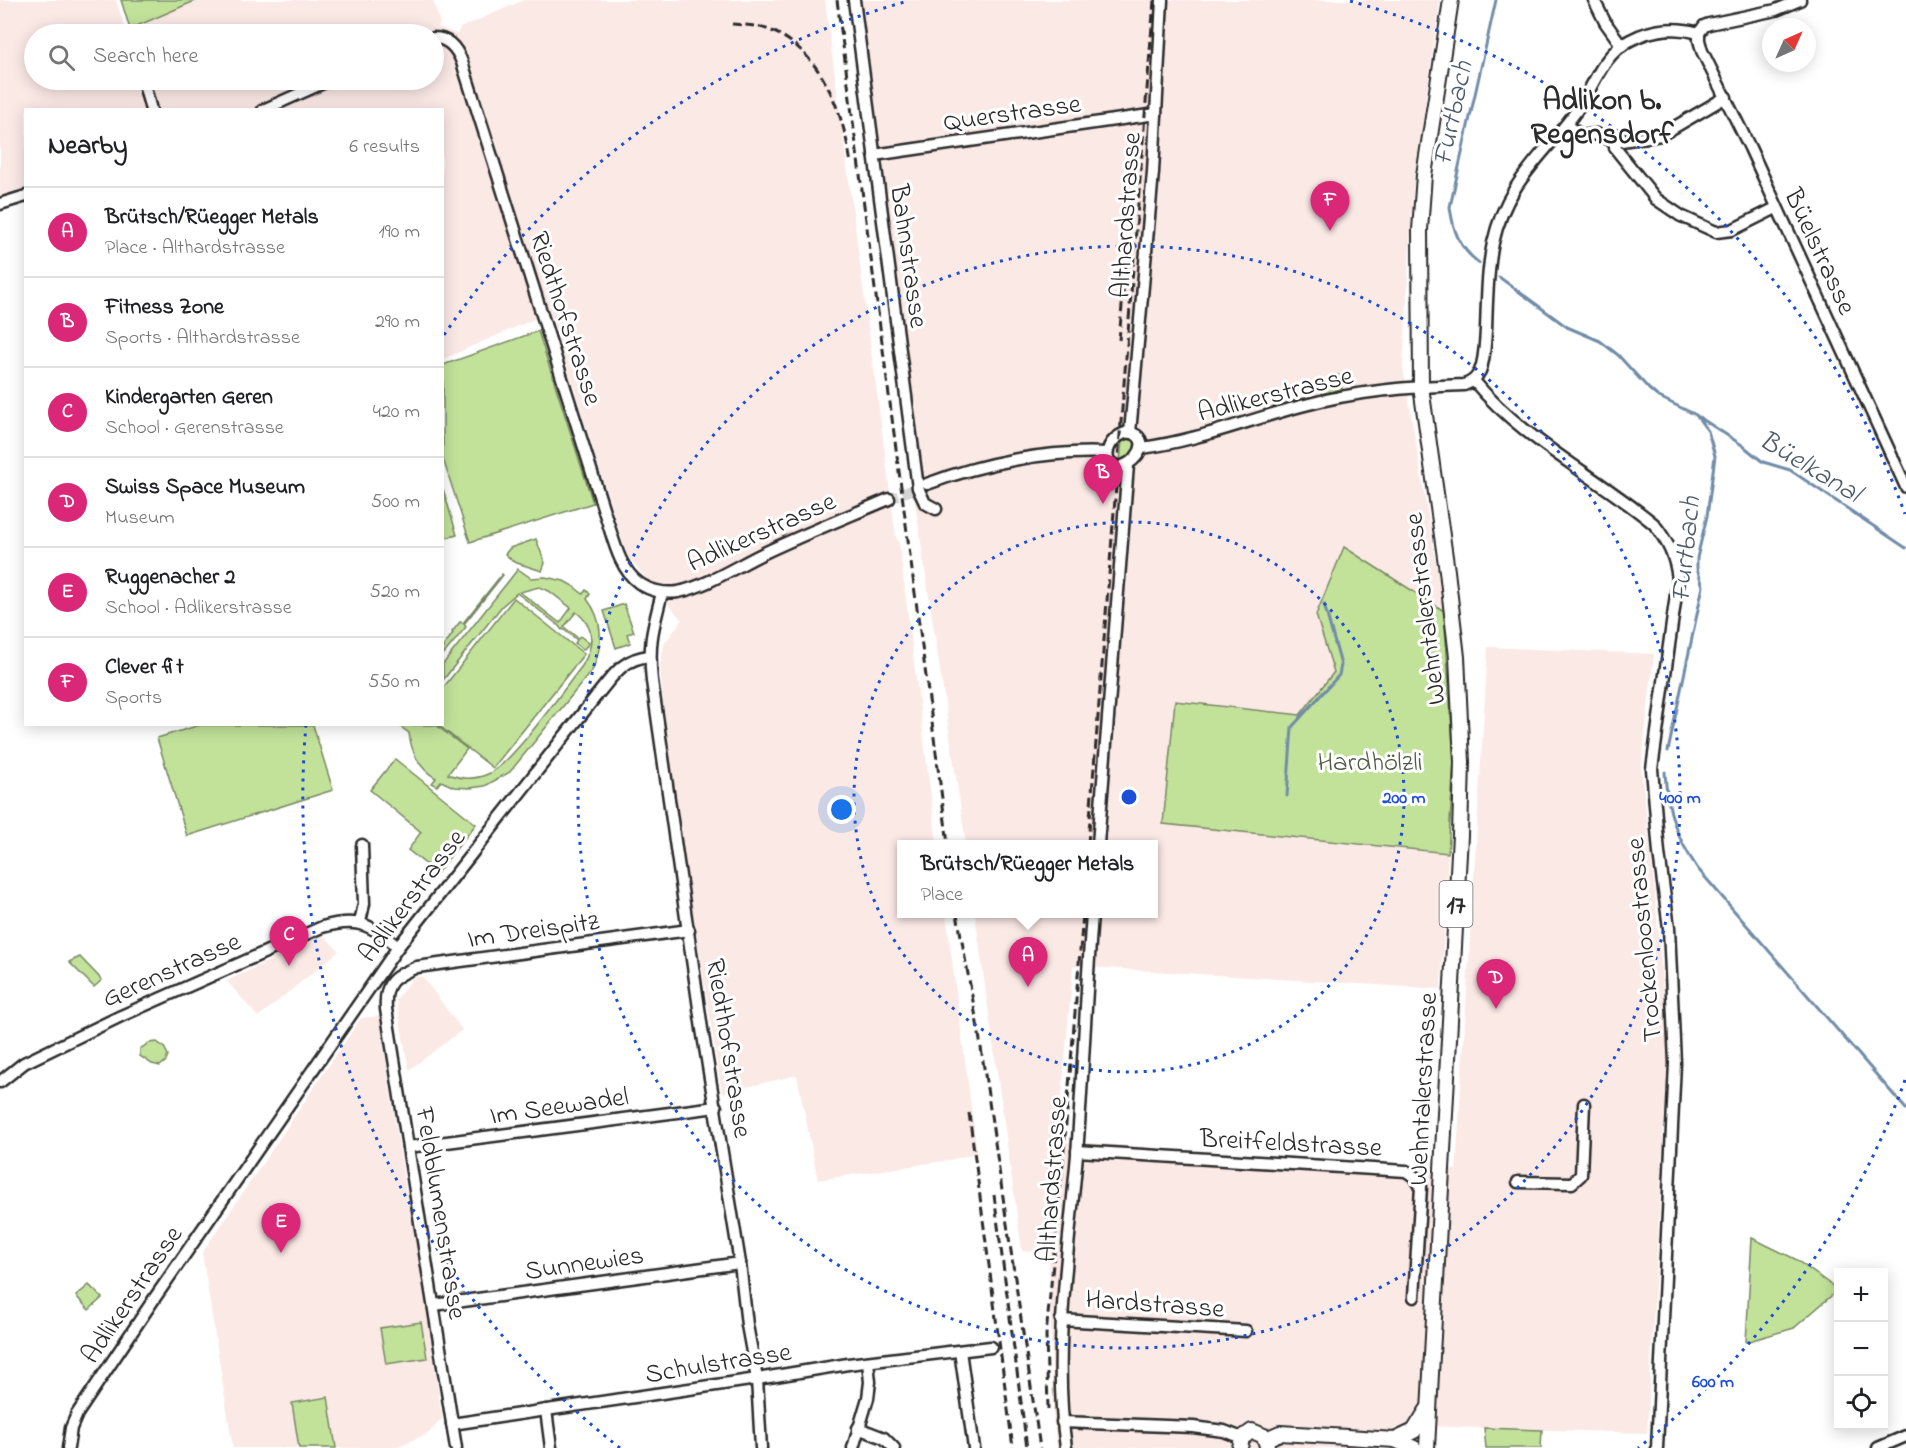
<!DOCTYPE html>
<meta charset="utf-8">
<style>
:root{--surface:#fff;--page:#f2f2f2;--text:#202124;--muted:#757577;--line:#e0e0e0;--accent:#db2777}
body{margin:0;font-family:"Indie Flower",sans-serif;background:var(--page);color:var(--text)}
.controls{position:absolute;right:18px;bottom:18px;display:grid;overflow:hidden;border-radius:0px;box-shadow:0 3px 15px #0003}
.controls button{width:54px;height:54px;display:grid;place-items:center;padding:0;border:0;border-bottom:2px solid var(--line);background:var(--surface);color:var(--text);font:30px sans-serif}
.compass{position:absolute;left:1762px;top:18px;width:54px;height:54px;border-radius:50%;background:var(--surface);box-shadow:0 3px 15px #0003;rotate:45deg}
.you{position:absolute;left:842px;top:810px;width:21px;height:21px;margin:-15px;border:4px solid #fff;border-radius:50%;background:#1a73e8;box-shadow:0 0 0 9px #1a73e833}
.badge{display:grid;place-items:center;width:39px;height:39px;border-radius:50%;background:var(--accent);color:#fff;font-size:20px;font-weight:700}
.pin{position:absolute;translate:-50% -50px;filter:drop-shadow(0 2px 3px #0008)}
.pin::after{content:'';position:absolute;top:32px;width:21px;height:18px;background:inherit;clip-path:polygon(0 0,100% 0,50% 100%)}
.popup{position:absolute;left:897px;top:840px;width:261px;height:78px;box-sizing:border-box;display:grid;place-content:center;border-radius:0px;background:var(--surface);filter:drop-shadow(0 2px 4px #0005);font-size:20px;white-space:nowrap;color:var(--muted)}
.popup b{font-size:22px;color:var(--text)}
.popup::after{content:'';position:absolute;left:50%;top:100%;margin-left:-12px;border:12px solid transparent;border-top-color:var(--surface)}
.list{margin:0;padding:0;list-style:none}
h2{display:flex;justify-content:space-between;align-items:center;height:78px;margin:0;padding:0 24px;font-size:26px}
h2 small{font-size:20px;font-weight:400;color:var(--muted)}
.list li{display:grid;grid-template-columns:39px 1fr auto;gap:18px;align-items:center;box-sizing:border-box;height:90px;padding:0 24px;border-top:2px solid var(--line)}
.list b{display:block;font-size:22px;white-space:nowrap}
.list p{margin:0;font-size:20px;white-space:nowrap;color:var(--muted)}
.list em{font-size:20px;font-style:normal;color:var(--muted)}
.icon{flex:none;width:33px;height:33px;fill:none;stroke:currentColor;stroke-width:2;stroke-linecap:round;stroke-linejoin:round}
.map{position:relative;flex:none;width:1906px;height:1448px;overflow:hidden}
.search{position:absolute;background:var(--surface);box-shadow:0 3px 15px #0003;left:24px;top:24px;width:420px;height:66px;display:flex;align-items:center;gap:15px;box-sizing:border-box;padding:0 21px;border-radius:33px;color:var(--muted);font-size:22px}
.panel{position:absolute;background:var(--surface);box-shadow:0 3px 15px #0003;left:24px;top:108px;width:420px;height:618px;border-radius:0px}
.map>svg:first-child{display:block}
.built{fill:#fbe9e6;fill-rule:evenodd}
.green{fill:#c2e29a;stroke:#768662;stroke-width:1.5;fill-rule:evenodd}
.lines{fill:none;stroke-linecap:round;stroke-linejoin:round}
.stream{stroke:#718ca7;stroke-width:3}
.minor-tunnel{stroke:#d5d5d5;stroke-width:10;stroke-dasharray:10 5;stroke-linecap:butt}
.minor-casing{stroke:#2b2b2b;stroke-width:15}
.major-casing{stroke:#2b2b2b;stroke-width:18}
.minor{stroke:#fff;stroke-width:10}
.major{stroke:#fff;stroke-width:14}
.rail{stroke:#2b2b2b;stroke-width:3;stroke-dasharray:9 4.5;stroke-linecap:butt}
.ring{fill:none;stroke:#1d4ed8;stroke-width:3;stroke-dasharray:3 6}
.labels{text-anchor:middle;stroke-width:6;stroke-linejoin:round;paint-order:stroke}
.shield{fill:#fff;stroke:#6b6b6b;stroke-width:1.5}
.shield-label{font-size:26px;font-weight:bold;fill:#2b2b2b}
.street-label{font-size:27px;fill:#2b2b2b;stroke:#fff}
.park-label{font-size:27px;fill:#515947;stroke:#fff}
.water-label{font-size:28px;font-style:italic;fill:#4e5c69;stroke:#fff}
.quarter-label{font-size:30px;font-weight:bold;fill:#2b2b2b;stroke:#fff}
.centre{fill:#1d4ed8;stroke:#fff;stroke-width:3}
.ring-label{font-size:18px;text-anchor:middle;font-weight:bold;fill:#1d4ed8;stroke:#fff;stroke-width:6;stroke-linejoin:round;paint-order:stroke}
</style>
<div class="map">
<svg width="1906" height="1448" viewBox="0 0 1906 1448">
<rect width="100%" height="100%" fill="#fff"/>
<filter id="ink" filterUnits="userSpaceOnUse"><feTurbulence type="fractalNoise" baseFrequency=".0167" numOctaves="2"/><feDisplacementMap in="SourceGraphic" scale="12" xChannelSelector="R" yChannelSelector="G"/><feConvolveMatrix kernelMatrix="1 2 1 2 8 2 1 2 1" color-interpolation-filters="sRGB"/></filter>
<g filter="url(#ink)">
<g class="built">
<path d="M0,0H116L126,31L197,0H433L440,23L438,27L457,34L460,28L524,0H825L896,537L899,544L937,844H902V914H946L977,1153L950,1160L818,1180L797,1075L722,1093L668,758L660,665L664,644L682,620L629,558L625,550L550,312L443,359L442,110H26L25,191L0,199ZM34,34H434V80H34Z"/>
<path d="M848,0H1440L1413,189L1403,367L1444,611L1345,548L1316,615L1334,672L1300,715L1175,701L1240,831L1448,853L1441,989L1073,966L1058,1141L1456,1170L1488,647L1654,654L1641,769L1655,894L1668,1048L1647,1433L1418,1426L1416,1448H1057L1053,1418L1049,1253L1022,1251L975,914H1154V844H966L905,436Z"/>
<path d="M323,935L339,951L258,1017L227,981Z"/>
<path d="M422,976L462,1030L409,1070L396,1000L412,979Z"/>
<path d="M379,1016L407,1200L411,1205L442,1418L429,1433L394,1448H233L202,1253L361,1018Z"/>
</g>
<g class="green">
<path d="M121,0H197L130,29Z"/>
<path d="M538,331L593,503L470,542L443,459V365Z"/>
<path d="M1337,375H1339L1342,389L1321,394V390L1333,383Z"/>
<path d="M1127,438L1134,439L1137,447L1128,459L1120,462L1122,440Z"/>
<path d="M443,489L457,535L443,539H442Z"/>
<path d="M536,539L545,563L542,571L514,562L505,554L510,548Z"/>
<path d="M1344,547L1444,611L1454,761L1448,853L1163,824L1175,701L1300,715L1334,672L1316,615Z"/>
<path d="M518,569L531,578L545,577L564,581L573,586L583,594L586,590L590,594L587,599C604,621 603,644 593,669L510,772L485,786L470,788L454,787L441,781L437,786L432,783L436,778C419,769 411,751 409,733L398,725H436L467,749L448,774C461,779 475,780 488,774C512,764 563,690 582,666C594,646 596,627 576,612L564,627L578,638L580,636L589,643L583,650L575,643L577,640L563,629L562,630L558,625L517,593L502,606L443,680V664ZM539,587L549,591L571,608L560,623L520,592Z"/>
<path d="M502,574L503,575L464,624L466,627L443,655V647L453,633L452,632L460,622L463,623Z"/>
<path d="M514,598L584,654L493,768L438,725L442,724L443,688Z"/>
<path d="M624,604L634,632L627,634L630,643L616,648L604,611Z"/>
<path d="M200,725H313L333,790L187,836L157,738Z"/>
<path d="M395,759L476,824L437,873L408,850L421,832L370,790Z"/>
<path d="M80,957L102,980L94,987L69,962Z"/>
<path d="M157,1042L164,1047L168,1055L166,1061L160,1066L152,1064L140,1056V1049L149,1043Z"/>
<path d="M1752,1238L1795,1259L1838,1290L1794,1328L1746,1342Z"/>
<path d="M89,1285L102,1298L89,1310L76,1296Z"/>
<path d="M421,1322L427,1358L386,1364L380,1328Z"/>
<path d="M328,1397L336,1448H299L292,1403Z"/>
<path d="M1484,1428L1542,1430L1541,1448H1486Z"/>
</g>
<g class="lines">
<g class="stream">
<path d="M1479,263C1459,248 1453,230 1450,207L1496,0"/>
<path d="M1499,277L1567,327L1600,341L1618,355L1649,389L1657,396L1696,415L1708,431L1715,456L1707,516L1697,558V569L1703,586L1668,751"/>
<path d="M1699,417L1742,445L1763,462L1790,470L1906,548"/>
<path d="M1665,772C1667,811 1676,837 1698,869L1906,1109"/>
<path d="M1287,796L1292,727L1339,675L1341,665L1324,604"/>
</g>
<path class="minor-tunnel" d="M889,499L924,485"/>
<g class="minor-casing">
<g id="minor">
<path d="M854,0L918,488L925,503L936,509"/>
<path d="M1594,0L1605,22L1622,46"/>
<path d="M1699,33V40L1702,51L1750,148L1906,487"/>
<path d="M1699,33L1704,26L1709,24L1776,10L1800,0"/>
<path d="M434,38C449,38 457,49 462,62L605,514C613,536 618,568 639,583C650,591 665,594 678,592C705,587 737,566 762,554C804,534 847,517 889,499"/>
<path d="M143,80L151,110"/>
<path d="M263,110L330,80"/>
<path d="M1566,125L1582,136L1596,134L1615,142L1661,135L1726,97"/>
<path d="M1615,142V148L1656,199L1681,216L1716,232L1732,230L1776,208"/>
<path d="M874,155L1156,114"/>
<path d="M0,204L26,196"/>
<path d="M1474,381C1523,440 1595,475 1654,524C1668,542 1676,558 1678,580L1652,769L1659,853L1669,928L1675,1063L1657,1448"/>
<path d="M1128,432C1155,437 1136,467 1116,467L1108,460C1105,446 1115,436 1128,432Z"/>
<path d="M1130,433L1153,172L1162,0"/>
<path d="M1142,448C1196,441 1248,420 1301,406C1356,391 1407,387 1464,385C1472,382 1476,379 1480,371C1485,359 1485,343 1486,330C1487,302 1487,271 1493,243C1507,179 1545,156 1580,106C1593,86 1601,61 1621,46C1643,30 1672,25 1699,33"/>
<path d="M927,484C983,463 1047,450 1107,453"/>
<path d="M662,593C653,628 648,643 652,681L702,1029L740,1263L747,1325L757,1379L761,1448"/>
<path d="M1098,844L1128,465"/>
<path d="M360,922L364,904L362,845"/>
<path d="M0,1082L24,1063L121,1016L322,927C359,917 369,924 398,947"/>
<path d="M408,1147L716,1107"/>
<path d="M1077,1151L1406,1171L1415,1177L1421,1187L1414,1297"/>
<path d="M1518,1182L1572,1183L1581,1175L1584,1104"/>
<path d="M434,1305L740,1263"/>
<path d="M1061,1320L1246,1331"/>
<path d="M960,1351L974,1448"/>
<path d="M546,1410L551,1448"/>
<path d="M1062,1422L1193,1427L1224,1431L1242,1438"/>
<path d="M452,1424L757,1379L848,1364L991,1347"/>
<path d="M858,1428L884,1438L894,1448"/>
<path d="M68,1448L71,1428L77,1414L154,1299L398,947L597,695C613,676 622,659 649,656"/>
<path d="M456,1448L386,1009C384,982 394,976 417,967L689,930"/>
<path d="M853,1448L868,1398L870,1382L868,1362"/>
<path d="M1066,1448C1052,1350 1069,1251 1077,1154C1083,1074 1086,993 1092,914"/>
<path d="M1878,1448L1906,1436"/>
</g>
</g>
<g class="major-casing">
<g id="major">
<path d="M1266,1439L1280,1433L1331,1436L1395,1440L1414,1448"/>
<path d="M1395,1440L1414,1431L1427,1410"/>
<path d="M1240,1448L1242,1438L1252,1431L1264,1436L1267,1446"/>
<path d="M1427,1448L1460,835L1462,762L1457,657L1447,571L1421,387L1420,230L1424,175L1451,0"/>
</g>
</g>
<use href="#minor" class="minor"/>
<use href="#major" class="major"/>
<g class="rail">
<path d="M837,0L948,844"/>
<path d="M732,24C741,25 751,25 760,27C819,43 843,110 851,164"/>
<path d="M1119,340L1126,260"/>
<path d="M1088,844L1154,0"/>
<path d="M957,914L979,1034L1040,1448"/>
<path d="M969,1113L1013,1448"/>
<path d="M994,1195L1027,1448"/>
<path d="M1048,1250V1196L1054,1115"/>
<path d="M1048,1409L1046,1335L1062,1173L1083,914"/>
</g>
</g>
</g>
<g class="ring">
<circle cx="1129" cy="797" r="275"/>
<circle cx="1129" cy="797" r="551"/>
<path d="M1905 1080A826 826 0 0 1 1638 1448M620 1448A826 826 0 0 1 306 725M444 335A826 826 0 0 1 908 1M1350 1A826 826 0 0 1 1905 514"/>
</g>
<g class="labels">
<rect class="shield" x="1439.5" y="881" width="33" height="46" rx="4.5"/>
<g class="shield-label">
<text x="1456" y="913">17</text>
</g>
<g class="street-label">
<text transform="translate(1012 112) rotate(-8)" y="9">Querstrasse</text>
<text transform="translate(1125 215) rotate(-86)" y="9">Althardstrasse</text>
<text transform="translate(1821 251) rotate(65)" y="9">Büelstrasse</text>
<text transform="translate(910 256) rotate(82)" y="9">Bahnstrasse</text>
<text transform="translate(567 318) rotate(72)" y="9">Riedthofstrasse</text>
<text transform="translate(1275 393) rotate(-14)" y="9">Adlikerstrasse</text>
<text transform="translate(761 531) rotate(-24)" y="9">Adlikerstrasse</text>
<text transform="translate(1424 609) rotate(-97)" y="9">Wehntalerstrasse</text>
<text transform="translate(411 895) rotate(-53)" y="9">Adlikerstrasse</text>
<text transform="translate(533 929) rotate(-8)" y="9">Im Dreispitz</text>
<text transform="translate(1643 940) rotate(-95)" y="9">Trockenloostrasse</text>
<text transform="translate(171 969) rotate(-24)" y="9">Gerenstrasse</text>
<text transform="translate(730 1048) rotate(81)" y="9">Riedthofstrasse</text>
<text transform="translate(1422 1089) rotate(-87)" y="9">Wehntalerstrasse</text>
<text transform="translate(559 1105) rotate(-8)" y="9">Im Seewadel</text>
<text transform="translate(1291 1142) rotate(3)" y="9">Breitfeldstrasse</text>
<text transform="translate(1051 1179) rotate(-86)" y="9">Althardstrasse</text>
<text transform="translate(442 1213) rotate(81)" y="9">Feldblumenstrasse</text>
<text transform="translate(584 1262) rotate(-8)" y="9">Sunnewies</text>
<text transform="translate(131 1294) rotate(-56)" y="9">Adlikerstrasse</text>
<text transform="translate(1155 1303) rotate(4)" y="9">Hardstrasse</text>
<text transform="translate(718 1362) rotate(-9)" y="9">Schulstrasse</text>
</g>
<g class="park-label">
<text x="1370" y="770">Hardhölzli</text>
</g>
<g class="water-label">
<text transform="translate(1451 113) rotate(-78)" y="10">Furtbach</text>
<text transform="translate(1811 465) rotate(31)" y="10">Büelkanal</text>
<text transform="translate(1684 549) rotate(-84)" y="10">Furtbach</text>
</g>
<g class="quarter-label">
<text x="1602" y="109">Adlikon b.<tspan x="1602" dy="34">Regensdorf</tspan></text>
</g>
</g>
<circle cx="1129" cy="797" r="9" class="centre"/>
<g class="ring-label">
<text x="1404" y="803">200 m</text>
<text x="1680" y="803">400 m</text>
<text x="1713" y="1387">600 m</text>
</g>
</svg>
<div class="controls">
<button>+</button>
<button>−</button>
<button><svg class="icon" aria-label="locate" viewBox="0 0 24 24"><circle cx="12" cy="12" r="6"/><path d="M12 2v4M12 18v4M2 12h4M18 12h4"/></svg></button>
</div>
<svg class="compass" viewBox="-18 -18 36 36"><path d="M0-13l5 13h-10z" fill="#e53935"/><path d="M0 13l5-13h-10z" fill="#757577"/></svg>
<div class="you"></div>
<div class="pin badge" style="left:1028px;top:987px">A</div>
<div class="popup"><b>Brütsch/Rüegger Metals</b>Place</div>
<div class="pin badge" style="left:1103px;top:504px">B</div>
<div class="pin badge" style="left:289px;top:966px">C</div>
<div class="pin badge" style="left:1496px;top:1009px">D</div>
<div class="pin badge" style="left:281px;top:1253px">E</div>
<div class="pin badge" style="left:1330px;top:231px">F</div>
<div class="search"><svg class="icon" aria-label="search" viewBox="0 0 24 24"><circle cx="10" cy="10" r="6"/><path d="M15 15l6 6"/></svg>Search here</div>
<section class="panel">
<h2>Nearby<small>6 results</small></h2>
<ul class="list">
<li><span class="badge">A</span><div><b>Brütsch/Rüegger Metals</b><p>Place · Althardstrasse</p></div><em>190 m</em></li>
<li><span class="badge">B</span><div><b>Fitness Zone</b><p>Sports · Althardstrasse</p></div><em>290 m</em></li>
<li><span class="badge">C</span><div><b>Kindergarten Geren</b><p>School · Gerenstrasse</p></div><em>420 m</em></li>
<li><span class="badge">D</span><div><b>Swiss Space Museum</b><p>Museum</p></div><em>500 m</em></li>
<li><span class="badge">E</span><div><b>Ruggenacher 2</b><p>School · Adlikerstrasse</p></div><em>520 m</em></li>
<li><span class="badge">F</span><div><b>Clever fit</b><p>Sports</p></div><em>550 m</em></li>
</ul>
</section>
</div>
